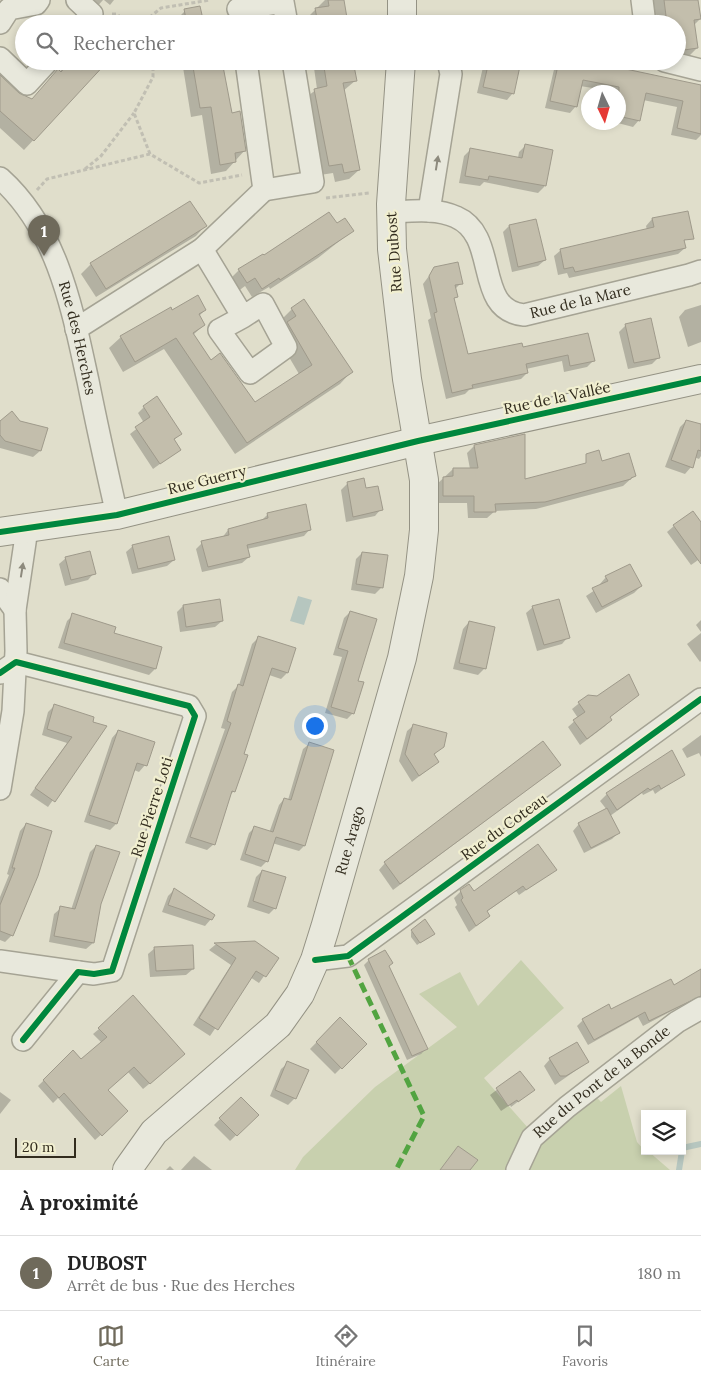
<!DOCTYPE html>
<html lang="fr">
<meta charset="utf-8">
<style>
:root{--surface:#fff;--page:#f6f6f6;--text:#222;--muted:#767676;--line:#e0e0e0;--accent:#6f6a5b}
body{margin:0;font-family:Lora,serif;background:var(--page);color:var(--text)}
.controls{position:absolute;right:15px;bottom:15px;display:grid;overflow:hidden;border-radius:0px;box-shadow:0 2px 8px #0003}
.controls button{width:45px;height:45px;display:grid;place-items:center;padding:0;border:0;border-bottom:1px solid var(--line);background:var(--surface);color:var(--text);font:25px sans-serif}
.compass{position:absolute;left:581px;top:85px;width:45px;height:45px;border-radius:50%;background:var(--surface);box-shadow:0 2px 8px #0003;rotate:175deg}
.scale{position:absolute;left:15px;bottom:12px;width:61px;box-sizing:border-box;padding-left:5px;border:2px solid #322c1e;border-top:0;font-size:14px;line-height:18px;white-space:nowrap;color:#322c1e;-webkit-text-stroke:4px #f1efd0;paint-order:stroke}
.you{position:absolute;left:314px;top:725px;width:18px;height:18px;margin:-12px;border:4px solid #fff;border-radius:50%;background:#1a73e8;box-shadow:0 0 0 8px #1a73e833}
.badge{display:grid;place-items:center;width:32px;height:32px;border-radius:50%;background:var(--accent);color:#fff;font-size:16px;font-weight:700}
.pin{position:absolute;translate:-50% -41px;filter:drop-shadow(0 1px 2px #0008)}
.pin::after{content:'';position:absolute;top:26px;width:18px;height:15px;background:inherit;clip-path:polygon(0 0,100% 0,50% 100%)}
.list{margin:0;padding:0;list-style:none}
h2{display:flex;justify-content:space-between;align-items:center;height:65px;margin:0;padding:0 20px;font-size:21px}
h2 small{font-size:16px;font-weight:400;color:var(--muted)}
.list li{display:grid;grid-template-columns:32px 1fr auto;gap:15px;align-items:center;box-sizing:border-box;height:75px;padding:0 20px;border-top:1px solid var(--line)}
.list b{display:block;font-size:19px;white-space:nowrap}
.list p{margin:0;font-size:16px;white-space:nowrap;color:var(--muted)}
.list em{font-size:16px;font-style:normal;color:var(--muted)}
.icon{flex:none;width:28px;height:28px;fill:none;stroke:currentColor;stroke-width:2;stroke-linecap:round;stroke-linejoin:round}
.map{position:relative;flex:none;width:701px;height:1170px;overflow:hidden}
.search{position:absolute;background:var(--surface);box-shadow:0 2px 8px #0003;left:15px;right:15px;top:15px;height:55px;display:flex;align-items:center;gap:12px;box-sizing:border-box;padding:0 18px;border-radius:28px;color:var(--muted);font-size:19px}
.sheet{height:140px;background:var(--surface)}
nav{display:flex;justify-content:space-around;align-items:center;box-sizing:border-box;height:70px;border-top:1px solid var(--line);background:var(--surface);font-size:14px;color:var(--muted)}
nav a{display:grid;justify-items:center;gap:2px}
nav .on{color:var(--accent)}
.map>svg:first-child{display:block}
.green{fill:#c8d0ae}
.water{fill:#b6c6bf}
.shadow{fill:#0003}
.lines{fill:none;stroke-linecap:round;stroke-linejoin:round}
.stream{stroke:#b6c6bf;stroke-width:6}
.building{fill:#c3beac;stroke:#9f9a8b}
.street-casing{stroke:#a5a394;stroke-width:24}
.secondary-casing{stroke:#949284;stroke-width:30}
.path{stroke:#c1bfb3;stroke-width:3;stroke-dasharray:4 2.5;stroke-linecap:butt}
.street{stroke:#e8e8dc;stroke-width:21}
.secondary{stroke:#e8e8dc;stroke-width:28}
.quiet{stroke:#52a441;stroke-width:5;stroke-dasharray:10 5;stroke-linecap:butt}
.cycleway-casing{stroke:#f1efd0;stroke-width:9}
.cycleway{stroke:#00873e;stroke-width:6}
.oneway{fill:#8d8a7d}
.labels{text-anchor:middle;stroke-width:4.5;stroke-linejoin:round;paint-order:stroke}
.street-label{font-size:15px;fill:#322c1e;stroke:#f1efd0}
</style>
<div class="map">
<svg width="701" height="1170" viewBox="0 0 701 1170">
<rect width="100%" height="100%" fill="#e0decb"/>
<path class="green" d="M521,960L564,1008L484,1078L529,1129L589,1089L601,1102L621,1086L637,1142L645,1151H648L670,1170H295L303,1157L375,1087L457,1027L419,994L460,972L478,1006Z"/>
<path class="water" d="M298,596L312,600L304,625L290,621Z"/>
<g class="shadow">
<path d="M84,0H103L95,9Z"/>
<path d="M104,0H114L110,5Z"/>
<path d="M325,0H342L346,24H307L306,19Z"/>
<path d="M651,0H694L700,19L694,25L697,48L688,57L677,58V24H658L656,14H653Z"/>
<path d="M185,11L203,24H176V20Z"/>
<path d="M70,61H107L24,150L0,128V77L18,94L32,100Z"/>
<path d="M182,61H222L231,114L245,150L226,171L211,174L202,115L191,117Z"/>
<path d="M313,61H352L355,81L343,91L359,170L349,179L335,182L333,173L320,175L304,99L317,89Z"/>
<path d="M489,61L519,67L513,93L507,100L477,93L483,67Z"/>
<path d="M556,61H584L701,87V135L696,140L671,135L677,107L643,100L639,120L633,127L614,122H618V92L580,86L576,106L570,113L545,108Z"/>
<path d="M525,146L552,151L544,187L538,193L484,182L480,186L459,183L464,156L470,150L518,158L519,152Z"/>
<path d="M190,202L205,226L196,236L96,297L81,274L91,264Z"/>
<path d="M652,219L686,239L683,242L685,248L678,254L569,278L567,273L558,275L554,256L561,250L647,230L646,226Z"/>
<path d="M337,225L352,231L318,258L270,289L269,287L252,297L245,286L237,292L230,279L239,270L264,257Z"/>
<path d="M509,226L545,260L538,266L512,272L503,232Z"/>
<path d="M435,268L461,283L455,289L457,296L453,299L467,356L522,348L587,334L593,361L587,367L564,372L562,361L526,369L527,373L521,379L469,390L465,394L446,399L428,320L431,318L423,284Z"/>
<path d="M701,305V342L688,347L679,317L685,310Z"/>
<path d="M292,309L351,372L340,384L235,454L164,349L123,372L109,348L121,337L172,312L205,310L199,316L204,325L193,335L211,361L255,404L299,374L276,335L280,321Z"/>
<path d="M626,325L658,358L652,364L628,369L619,332Z"/>
<path d="M144,407L180,434L173,441L179,450L153,469L130,434L144,423L138,413Z"/>
<path d="M686,421L701,426V456L699,459L694,457L691,467L685,474L665,467L680,427Z"/>
<path d="M0,423L40,451L33,457L0,448Z"/>
<path d="M474,446L524,481L634,476L623,486L536,509L495,511L487,518H468L467,503H436V485L453,469H470L467,453Z"/>
<path d="M348,483L365,490L381,509L375,516L346,522L341,490Z"/>
<path d="M268,514L310,529L304,536L247,549L249,557L242,563L202,572L196,549L202,543L222,538L228,530L261,521Z"/>
<path d="M701,524V558L691,565L667,532L674,526Z"/>
<path d="M133,546L174,560L167,566L132,574L126,552Z"/>
<path d="M362,553L382,587L375,594L351,590L356,559Z"/>
<path d="M66,558L94,573L88,580L65,586L59,564Z"/>
<path d="M606,577L641,586L634,593L596,613L586,596L601,586L600,584Z"/>
<path d="M219,600L222,621L215,627L180,632L177,612L183,606Z"/>
<path d="M533,607L568,637L562,644L537,651L526,613Z"/>
<path d="M350,612L357,682L353,713L347,719L325,713L342,657L333,655L344,618Z"/>
<path d="M73,615L112,634L155,669L149,675L58,648L67,621Z"/>
<path d="M701,620V632L696,625Z"/>
<path d="M469,622L485,668L478,675L453,669L463,629Z"/>
<path d="M701,633V661L700,662L687,644Z"/>
<path d="M258,638L287,673L281,679L269,675L243,755L234,791L229,796L214,844L207,850L185,843L225,729L221,728L232,692L239,685L252,644Z"/>
<path d="M638,695L609,718L611,720L604,727L580,745L568,727L578,718L572,709L588,696Z"/>
<path d="M55,705L105,727L48,807L30,795L67,743L42,735L48,712Z"/>
<path d="M414,725L436,753L433,755L437,762L412,782L399,761L407,731Z"/>
<path d="M118,731L145,765L139,772L134,770L116,824L110,830L84,822L112,738Z"/>
<path d="M701,735V757L699,753L687,758L682,749Z"/>
<path d="M309,744L304,846L299,851L272,843L267,861L261,867L240,860L249,833L254,828L269,833L279,805L284,799L288,800L303,749Z"/>
<path d="M671,752L683,774L655,794L653,790L643,795L642,793L610,816L618,833L612,839L584,853L573,831L579,824L607,810L600,801L607,794Z"/>
<path d="M560,765L393,890L379,870L385,863Z"/>
<path d="M26,824L12,935L5,942L0,940V897L9,875L7,874L20,831Z"/>
<path d="M96,846L100,904L93,943L86,949L49,942L54,914L61,908L71,910L90,852Z"/>
<path d="M555,870L519,895L516,891L486,912L489,916L469,932L455,907L457,905L454,898L461,891L474,893Z"/>
<path d="M262,871L275,908L269,914L247,907L256,877Z"/>
<path d="M174,890L211,919L205,926L162,912L168,896Z"/>
<path d="M414,929L430,936L417,945L411,937V932Z"/>
<path d="M254,943L277,958L259,983L250,977L210,1036L193,1025L231,965L209,950L215,945Z"/>
<path d="M155,948L193,969L186,975L150,977L148,954Z"/>
<path d="M369,960L388,967L426,1049L421,1054L407,1060L364,965Z"/>
<path d="M701,970V999L687,1003L643,1026L638,1017L588,1045L577,1026L583,1020L673,987Z"/>
<path d="M340,1018L365,1044L335,1074L310,1049Z"/>
<path d="M99,1029L178,1060L143,1089L128,1072L107,1090L121,1117L95,1140L58,1098L53,1103L38,1086L73,1052L81,1061L102,1043L93,1034Z"/>
<path d="M550,1059L588,1062L555,1085L544,1066Z"/>
<path d="M288,1063L295,1098L288,1105L270,1096L281,1069Z"/>
<path d="M520,1072L533,1090L511,1107L510,1105L501,1111L490,1095Z"/>
<path d="M0,1092L11,1100L0,1114Z"/>
<path d="M241,1098L257,1115L230,1141L214,1125Z"/>
<path d="M194,1156L212,1170H181Z"/>
<path d="M170,1166L174,1170H166Z"/>
</g>
<g class="lines">
<g class="stream">
<path d="M682,1148L701,1144"/>
<path d="M679,1170L682,1151"/>
</g>
</g>
<g class="building">
<path d="M328,0H344L348,24H318L315,8L329,6Z"/>
<path d="M664,0H698L701,19L694,20L698,48L677,51V24H667Z"/>
<path d="M200,6L204,24H187L184,9Z"/>
<path d="M70,61H108L34,141L0,111V75L19,93L32,99L58,69L61,72Z"/>
<path d="M192,61H222L232,113L240,111L246,151L235,153L236,162L220,165L211,107L200,108Z"/>
<path d="M336,61H353L357,81L343,83L360,170L344,173L342,164L329,166L314,89L327,86L324,67L337,64Z"/>
<path d="M489,61L520,66L514,94L483,87Z"/>
<path d="M559,61H588L701,85V134L677,128L683,101L646,93L640,121L618,116L619,87L583,80L577,107L550,101Z"/>
<path d="M525,144L553,150L546,186L489,176L488,180L465,176L470,148L522,158Z"/>
<path d="M190,201L207,226L106,289L90,263Z"/>
<path d="M688,211L694,239L684,240L686,248L575,272L573,267L564,269L560,249L654,227L652,218Z"/>
<path d="M329,212L337,223L345,218L354,231L280,280L279,278L262,289L255,278L247,283L238,269L263,254L264,255Z"/>
<path d="M536,219L546,260L518,267L509,225Z"/>
<path d="M458,262L463,284L455,285L458,297L454,298L468,354L522,343L523,347L588,333L595,361L570,366L568,355L526,364L528,373L472,385L473,388L452,393L434,313L437,312L429,276L434,267Z"/>
<path d="M198,295L206,310L199,314L205,325L193,333L211,360L220,353L255,402L312,365L287,322L296,316L291,308L304,299L353,372L247,443L176,338L135,362L120,336L171,307L172,310Z"/>
<path d="M651,318L660,358L634,363L625,324Z"/>
<path d="M157,396L182,434L174,439L181,450L160,464L135,427L150,417L143,406Z"/>
<path d="M12,411L20,421L48,428L41,451L5,441L0,435V421Z"/>
<path d="M686,420L701,424V451L698,450L693,468L671,460Z"/>
<path d="M525,434V479L586,463V454L599,450L602,461L629,453L636,476L631,478V479L545,502L495,504L496,512H474V496H443V477L453,476V468H478L474,445Z"/>
<path d="M364,478L366,488L378,486L383,510L353,517L347,482Z"/>
<path d="M306,504L311,530L247,545L250,557L208,567L201,541L229,535L228,529L268,518L267,513Z"/>
<path d="M693,511L701,522V564L673,525Z"/>
<path d="M169,536L175,560L138,569L132,545Z"/>
<path d="M90,551L96,574L71,580L65,557Z"/>
<path d="M362,552L388,555L383,588L356,584Z"/>
<path d="M630,564L642,586L602,607L592,588L608,581L605,576Z"/>
<path d="M220,599L223,621L186,627L183,605Z"/>
<path d="M559,599L570,638L544,645L532,606Z"/>
<path d="M350,611L377,619L358,681L364,682L354,714L331,707L348,651L338,648Z"/>
<path d="M72,613L116,627L114,633L162,647L156,669L64,643Z"/>
<path d="M469,621L495,627L486,669L459,663Z"/>
<path d="M258,636L296,648L288,673L272,668L244,754L248,755L235,792L232,791L215,845L190,837L231,723L227,721L238,684L243,686Z"/>
<path d="M629,674L639,695L610,717L612,720L587,739L573,720L585,712L578,702L588,695L597,696Z"/>
<path d="M54,704L94,717L93,722L107,726L55,802L35,788L72,737L47,729Z"/>
<path d="M413,724L447,733L444,747L434,754L439,762L419,776L405,754Z"/>
<path d="M118,730L155,742L147,766L137,763L117,824L89,815Z"/>
<path d="M543,741L561,765L400,884L384,862Z"/>
<path d="M309,742L334,750L305,846L276,837L268,862L245,854L254,826L273,832L284,798L291,800Z"/>
<path d="M672,750L685,775L661,789L659,785L650,790L648,788L617,810L606,793Z"/>
<path d="M607,808L620,833L591,848L578,823Z"/>
<path d="M26,823L52,831L38,876L13,936L0,931V905L15,868H12Z"/>
<path d="M538,844L557,870L526,890L523,886L487,911L490,916L476,926L461,900L463,898L460,890L469,884L474,891Z"/>
<path d="M96,845L120,852L101,904L94,943L54,936L60,906L75,909Z"/>
<path d="M262,870L286,877L276,909L253,901Z"/>
<path d="M174,888L215,915L212,920L168,905Z"/>
<path d="M425,919L435,934L420,943L411,930Z"/>
<path d="M255,941L279,958L266,977L256,971L218,1030L199,1018L236,958L214,943Z"/>
<path d="M193,945L194,969L156,971L154,947Z"/>
<path d="M385,950L393,963L389,966L428,1049L412,1056L368,959Z"/>
<path d="M701,969V996L649,1021L645,1012L594,1040L582,1019L609,1004L611,1009L671,979L674,985Z"/>
<path d="M133,995L185,1054L150,1084L134,1067L108,1090L128,1111L102,1136L64,1093L59,1098L43,1080L73,1050L81,1059L107,1037L98,1028Z"/>
<path d="M340,1017L367,1044L342,1069L316,1042Z"/>
<path d="M577,1042L589,1062L566,1076H560L549,1058Z"/>
<path d="M287,1061L309,1070L296,1099L275,1090Z"/>
<path d="M520,1071L535,1090L518,1102L517,1100L508,1106L496,1088Z"/>
<path d="M241,1097L259,1115L237,1136L219,1118Z"/>
<path d="M458,1146L478,1160L470,1170H440Z"/>
</g>
<g class="lines">
<g class="street-casing">
<g id="street">
<path d="M77,0L92,14L83,24"/>
<path d="M642,0L645,24"/>
<path d="M238,9L283,2L287,24"/>
<path d="M0,23L9,9L36,4L39,0"/>
<path d="M0,58L27,84L48,61"/>
<path d="M665,61L701,70"/>
<path id="s1" d="M0,178C58,230 72,308 88,381C97,426 107,471 117,515"/>
<path d="M264,190L313,182L293,61"/>
<path d="M429,211L451,74L448,61"/>
<path id="s2" d="M391,212C412,211 437,208 456,217C500,236 473,310 524,315L689,275L701,271"/>
<path d="M202,249L243,317L263,304L286,347L250,373L219,330L243,317"/>
<path d="M76,329L202,249L264,190L246,61"/>
<path d="M0,589L15,610"/>
<path d="M0,673L16,662L189,706L195,716L112,971L94,974L78,972L23,1040"/>
<path d="M0,789L13,711L16,651L15,610L27,529"/>
<path d="M315,960L348,956L701,699"/>
<path d="M0,961L78,972"/>
<path id="s3" d="M517,1170L532,1138L567,1107L677,1022L701,1008"/>
</g>
</g>
<g class="secondary-casing">
<g id="secondary">
<path d="M402,24V0"/>
<path d="M0,532L117,515L418,441L701,379"/>
<path id="s4" d="M127,1170L154,1132L278,1025L300,994L315,960L325,928L402,658L419,576L424,530V480L407,379L392,249L391,204L401,61"/>
</g>
</g>
<g class="path">
<path d="M112,14H117L127,24"/>
<path d="M149,24L150,17L161,8L210,0"/>
<path d="M150,154L134,113L153,77V61"/>
<path d="M85,169L101,156L134,113"/>
<path d="M37,190L47,179L150,154L199,183L242,175"/>
<path d="M326,198L369,193"/>
</g>
<use href="#street" class="street"/>
<use href="#secondary" class="secondary"/>
<path class="quiet" d="M348,956L424,1116L396,1170"/>
<g class="cycleway-casing">
<g id="cycleway">
<path d="M0,532L117,515L418,441L701,379"/>
<path d="M0,673L16,662L189,706L195,716L112,971L94,974L78,972L23,1040"/>
<path d="M315,960L348,956L701,699"/>
</g>
</g>
<use href="#cycleway" class="cycleway"/>
</g>
<defs><path id="oneway-solid" d="M-6-.8H1V-3.2L6.5 0L1 3.2V.8H-6Z" transform="scale(1.25)"/></defs>
<g class="oneway">
<use href="#oneway-solid" transform="translate(437 163) rotate(-81)"/>
<use href="#oneway-solid" transform="translate(22 570) rotate(-81)"/>
</g>
<g class="labels">
<g class="street-label">
<text transform="translate(394 252) rotate(-94)" y="5">Rue Dubost</text>
<text dy="5" stroke="none"><textPath href="#s2" startOffset="251">Rue de la Mare</textPath></text>
<text dy="5" stroke="none"><textPath href="#s1" startOffset="181">Rue des Herches</textPath></text>
<text transform="translate(557 398) rotate(-12)" y="5">Rue de la Vallée</text>
<text transform="translate(207 480) rotate(-14)" y="5">Rue Guerry</text>
<text transform="translate(152 807) rotate(-72)" y="5">Rue Pierre Loti</text>
<text transform="translate(504 827) rotate(-36)" y="5">Rue du Coteau</text>
<text dy="5" stroke="none"><textPath href="#s4" startOffset="410">Rue Arago</textPath></text>
<text dy="5" stroke="none"><textPath href="#s3" startOffset="125">Rue du Pont de la Bonde</textPath></text>
</g>
</g>
</svg>
<div class="controls">
<button><svg class="icon" aria-label="layers" viewBox="0 0 24 24"><path d="M12 4l9 5-9 5-9-5zM3 14l9 5 9-5"/></svg></button>
</div>
<svg class="compass" viewBox="-18 -18 36 36"><path d="M0-13l5 13h-10z" fill="#e53935"/><path d="M0 13l5-13h-10z" fill="#767676"/></svg>
<div class="scale">20 m</div>
<div class="you"></div>
<div class="pin badge" style="left:44px;top:256px">1</div>
<div class="search"><svg class="icon" aria-label="search" viewBox="0 0 24 24"><circle cx="10" cy="10" r="6"/><path d="M15 15l6 6"/></svg>Rechercher</div>
</div>
<section class="sheet">
<h2>À proximité<small></small></h2>
<ul class="list">
<li><span class="badge">1</span><div><b>DUBOST</b><p>Arrêt de bus · Rue des Herches</p></div><em>180 m</em></li>
</ul>
</section>
<nav>
<a class="on"><svg class="icon" aria-label="map" viewBox="0 0 24 24"><path d="M3 6l6-2 6 2 6-2v14l-6 2-6-2-6 2zM9 4v14M15 6v14"/></svg>Carte</a>
<a><svg class="icon" aria-label="directions" viewBox="0 0 24 24"><path d="M12 3l9 9-9 9-9-9zM9 14v-3h6M13 9l2 2-2 2"/></svg>Itinéraire</a>
<a><svg class="icon" aria-label="saved" viewBox="0 0 24 24"><path d="M7 4h10v16l-5-4-5 4z"/></svg>Favoris</a>
</nav>
